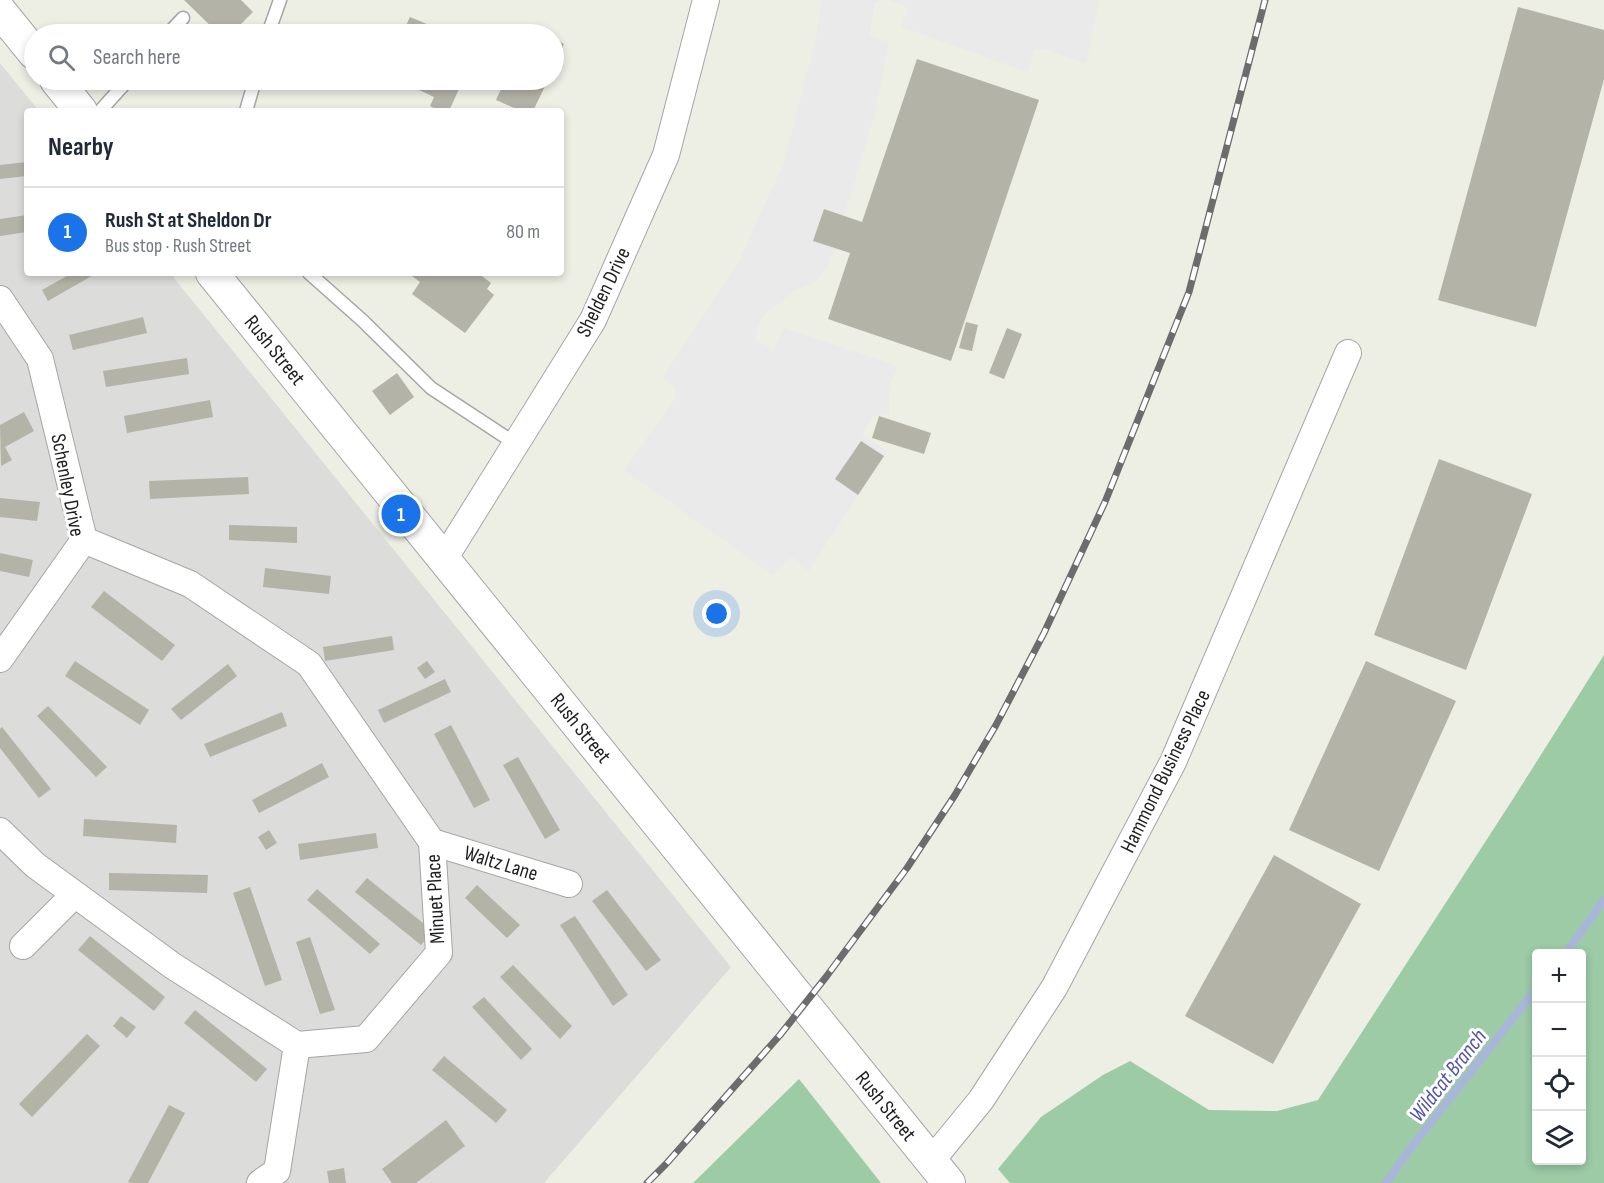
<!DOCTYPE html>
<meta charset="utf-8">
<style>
:root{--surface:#fff;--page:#f2f2f3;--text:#1f2937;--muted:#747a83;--line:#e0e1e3;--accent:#1a73e8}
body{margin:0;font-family:"Sofia Sans Condensed",sans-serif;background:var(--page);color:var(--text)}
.controls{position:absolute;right:18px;bottom:18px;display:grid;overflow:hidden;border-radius:6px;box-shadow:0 3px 9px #0003}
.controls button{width:54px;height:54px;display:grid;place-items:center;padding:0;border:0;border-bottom:2px solid var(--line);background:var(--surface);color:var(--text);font:30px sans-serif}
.you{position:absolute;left:717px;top:614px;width:21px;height:21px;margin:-15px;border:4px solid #fff;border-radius:50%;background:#1a73e8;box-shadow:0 0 0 9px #1a73e833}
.badge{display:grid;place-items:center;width:39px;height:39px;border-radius:50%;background:var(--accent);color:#fff;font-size:20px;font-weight:700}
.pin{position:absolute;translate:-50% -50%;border:3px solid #fff;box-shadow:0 2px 6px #0006}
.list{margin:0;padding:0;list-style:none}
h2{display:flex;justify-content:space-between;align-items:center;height:78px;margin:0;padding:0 24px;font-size:26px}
h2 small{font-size:20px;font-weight:400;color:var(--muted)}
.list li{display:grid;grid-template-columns:39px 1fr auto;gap:18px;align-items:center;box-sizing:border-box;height:90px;padding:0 24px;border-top:2px solid var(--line)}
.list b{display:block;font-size:22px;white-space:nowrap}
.list p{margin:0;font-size:20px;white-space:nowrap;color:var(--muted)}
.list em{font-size:20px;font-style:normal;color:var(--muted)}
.icon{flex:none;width:33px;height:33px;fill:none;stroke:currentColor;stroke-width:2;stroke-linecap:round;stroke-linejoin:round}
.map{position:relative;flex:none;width:1604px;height:1183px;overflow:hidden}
.search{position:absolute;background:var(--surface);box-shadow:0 3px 9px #0003;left:24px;top:24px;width:540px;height:66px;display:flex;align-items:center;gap:15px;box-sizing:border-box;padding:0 21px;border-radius:33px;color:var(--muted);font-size:22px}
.panel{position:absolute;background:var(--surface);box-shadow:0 3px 9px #0003;left:24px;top:108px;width:540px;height:168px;border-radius:6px}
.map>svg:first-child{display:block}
.residential{fill:#dcdcdb}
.forest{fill:#9ccba6;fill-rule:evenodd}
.parking{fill:#eaeaea}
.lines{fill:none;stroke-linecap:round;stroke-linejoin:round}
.stream{stroke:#a8b6d9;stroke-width:8}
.building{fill:#b4b3a8}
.service-casing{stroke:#a5a5a5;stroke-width:15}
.minor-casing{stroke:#a5a5a5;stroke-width:28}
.tertiary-casing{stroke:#a5a5a5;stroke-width:34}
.service{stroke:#fff;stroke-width:12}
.minor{stroke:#fff;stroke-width:26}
.tertiary{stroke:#fff;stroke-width:32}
.rail-casing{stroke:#6c6c6c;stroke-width:7}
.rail{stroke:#fff;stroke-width:4.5;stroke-dasharray:14;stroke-linecap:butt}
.labels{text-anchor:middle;stroke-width:6;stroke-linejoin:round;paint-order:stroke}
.street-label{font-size:21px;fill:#1e1e1e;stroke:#fff}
.water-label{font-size:22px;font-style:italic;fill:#5151a8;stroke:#fff}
</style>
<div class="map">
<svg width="1604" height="1183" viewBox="0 0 1604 1183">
<rect width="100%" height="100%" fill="#edefe5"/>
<path class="residential" d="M0,63L39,111H27V273H170L731,967L544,1183H0Z"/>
<g class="forest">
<path d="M1604,655V1183H1010L998,1169L1041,1117L1103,1075L1130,1061L1209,1110L1277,1111L1318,1100L1513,799ZM1536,954H1582V1160H1536Z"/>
<path d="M799,1079L881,1183H693Z"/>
</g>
<g class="parking">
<path d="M822,0H882L875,3L869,36L889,42L875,113L829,265L814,283L794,291L765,315L758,325L756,339L767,348L774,349L784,328L897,366L889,390V415L873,416L862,434L887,452L808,572L792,556L773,575L624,470L673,402L676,388L663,377L739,261L784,162L815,42Z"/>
<path d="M889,0H1099L1086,64L1048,50L1035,49L1028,72L901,27L908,8Z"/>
</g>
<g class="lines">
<g class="stream">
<path d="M1565,954L1604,900"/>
<path d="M1386,1183L1410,1149L1536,989"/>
</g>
</g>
<g class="building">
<path d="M184,0H241L253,12L231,34H219Z"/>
<path d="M1518,7L1604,30V79L1536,327L1438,300Z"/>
<path d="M410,17L451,34H402Z"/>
<path d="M554,39L564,44L554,66Z"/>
<path d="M917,59L1039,100L951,361L828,319L850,253L813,241L824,209L862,222Z"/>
<path d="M422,80H463L449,111H440L430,106L434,97L417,89Z"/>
<path d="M505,80H548L533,111H521L496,100Z"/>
<path d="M27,162V176L0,179V165Z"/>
<path d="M27,215V232L0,236V219Z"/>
<path d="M72,273H97L48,301L42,290Z"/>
<path d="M408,273H478L491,283L487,289L494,295L465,333L412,294L420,282Z"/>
<path d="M143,317L147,333L73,350L69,335Z"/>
<path d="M966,322L978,325L972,351L959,348Z"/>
<path d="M1007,328L1022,334L1004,379L989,373Z"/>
<path d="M187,358L189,374L106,387L103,371Z"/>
<path d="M397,373L414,397L390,415L372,391Z"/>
<path d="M210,400L213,417L127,433L124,416Z"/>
<path d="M24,412L34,431L5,447L12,460L1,466L0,425Z"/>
<path d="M879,416L931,433L924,454L872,438Z"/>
<path d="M861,441L884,456L858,495L835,479Z"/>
<path d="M1439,459L1532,494L1466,670L1374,635Z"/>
<path d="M248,477L249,494L150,499L149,481Z"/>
<path d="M0,498L40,502L37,521L0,517Z"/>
<path d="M229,525L297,527V543L229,540Z"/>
<path d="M0,553L33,560L29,577L0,571Z"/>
<path d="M265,568L331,576L329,594L263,587Z"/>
<path d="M104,591L175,645L162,661L91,607Z"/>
<path d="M392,636L394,650L325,661L323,647Z"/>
<path d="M75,661L149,710L140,725L65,676Z"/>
<path d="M427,661L435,672L425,679L417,668Z"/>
<path d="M1366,661L1456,701L1379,871L1289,830Z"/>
<path d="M228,664L237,676L181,720L171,709Z"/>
<path d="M445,679L451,692L384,723L378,710Z"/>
<path d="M48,706L107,767L96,777L37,716Z"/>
<path d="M282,712L287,726L210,757L204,744Z"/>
<path d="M451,725L490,800L474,808L434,734Z"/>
<path d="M2,727L51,789L39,798L0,748V729Z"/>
<path d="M518,757L560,830L545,839L503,765Z"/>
<path d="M322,763L329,777L259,813L252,800Z"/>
<path d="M84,819L177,825L176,843L83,836Z"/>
<path d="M269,830L277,843L266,850L258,837Z"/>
<path d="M376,833L378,848L300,860L298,844Z"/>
<path d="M1274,855L1361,904L1273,1064L1185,1016Z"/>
<path d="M109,873L208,875L207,893L109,890Z"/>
<path d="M367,878L433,931L421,945L355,892Z"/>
<path d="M477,885L520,925L507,938L465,898Z"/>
<path d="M250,887L282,980L265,986L233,893Z"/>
<path d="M317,889L380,944L370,954L307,900Z"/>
<path d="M607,890L661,960L646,971L592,901Z"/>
<path d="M575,916L628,995L613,1006L560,925Z"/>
<path d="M90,936L165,997L154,1011L78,950Z"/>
<path d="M310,937L335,1010L320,1014L296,942Z"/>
<path d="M513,965L572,1026L560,1039L500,977Z"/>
<path d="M484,997L532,1049L521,1060L472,1007Z"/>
<path d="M195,1010L267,1069L256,1082L184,1023Z"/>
<path d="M121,1016L136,1027L127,1038L113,1026Z"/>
<path d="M87,1034L100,1046L32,1117L19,1104Z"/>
<path d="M444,1056L507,1110L496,1123L432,1070Z"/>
<path d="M169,1105L185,1113L148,1183H131L128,1182Z"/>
<path d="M446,1120L465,1146L416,1183H392L382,1169Z"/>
<path d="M344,1168L346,1183H329L327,1171Z"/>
</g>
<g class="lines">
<g class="service-casing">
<g id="service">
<path d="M168,34L183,18"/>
<path d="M268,34L280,0"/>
<path d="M100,111L128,80"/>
<path d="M246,111L255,80"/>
<path d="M309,273L363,321L431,388L516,444"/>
</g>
</g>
<g class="minor-casing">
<g id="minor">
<path d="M0,299L40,359L84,540L0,659"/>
<path d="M444,559L593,320L666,155L706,0"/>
<path d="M0,831L35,865L173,966L297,1045L366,1039L439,953L432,842L309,664L190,584L84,540"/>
<path d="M432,842L569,884"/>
<path d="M23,946L74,895"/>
<path d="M931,1161L981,1100L1054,988L1173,762L1348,353"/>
<path d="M260,1183L277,1171L297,1045"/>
</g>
</g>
<g class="tertiary-casing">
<g id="tertiary">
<path d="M0,11L34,53"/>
<path d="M56,80L81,111"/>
<path d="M212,273L949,1183"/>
</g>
</g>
<use href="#service" class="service"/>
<use href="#minor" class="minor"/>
<use href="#tertiary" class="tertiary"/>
<g class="rail-casing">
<path id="rail" d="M647,1183L666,1164L780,1035L826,977L907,868L955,795L996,725L1044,633L1105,502L1189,292L1265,0"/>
</g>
<use href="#rail" class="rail"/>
</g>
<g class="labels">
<g class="street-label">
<text transform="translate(603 292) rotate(-64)" y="7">Shelden Drive</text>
<text transform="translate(275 350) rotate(51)" y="7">Rush Street</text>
<text transform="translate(68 485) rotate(79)" y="7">Schenley Drive</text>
<text transform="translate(581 728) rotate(51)" y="7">Rush Street</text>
<text transform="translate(1165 771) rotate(-64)" y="7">Hammond Business Place</text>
<text transform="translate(501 863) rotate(17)" y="7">Waltz Lane</text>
<text transform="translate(435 899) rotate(-93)" y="7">Minuet Place</text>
<text transform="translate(886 1106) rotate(51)" y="7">Rush Street</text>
</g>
<g class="water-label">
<text transform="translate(1447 1075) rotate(-52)" y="8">Wildcat Branch</text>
</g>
</g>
</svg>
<div class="controls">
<button>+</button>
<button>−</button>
<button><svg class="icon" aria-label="locate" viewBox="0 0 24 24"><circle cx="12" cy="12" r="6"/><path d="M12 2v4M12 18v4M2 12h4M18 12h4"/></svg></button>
<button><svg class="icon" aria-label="layers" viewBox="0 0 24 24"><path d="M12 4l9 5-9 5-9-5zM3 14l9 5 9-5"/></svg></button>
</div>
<div class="you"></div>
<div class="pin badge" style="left:401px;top:514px">1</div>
<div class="search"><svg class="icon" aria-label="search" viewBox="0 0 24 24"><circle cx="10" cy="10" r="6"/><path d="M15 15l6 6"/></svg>Search here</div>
<section class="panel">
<h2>Nearby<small></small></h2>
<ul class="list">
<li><span class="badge">1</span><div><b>Rush St at Sheldon Dr</b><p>Bus stop · Rush Street</p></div><em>80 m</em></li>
</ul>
</section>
</div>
